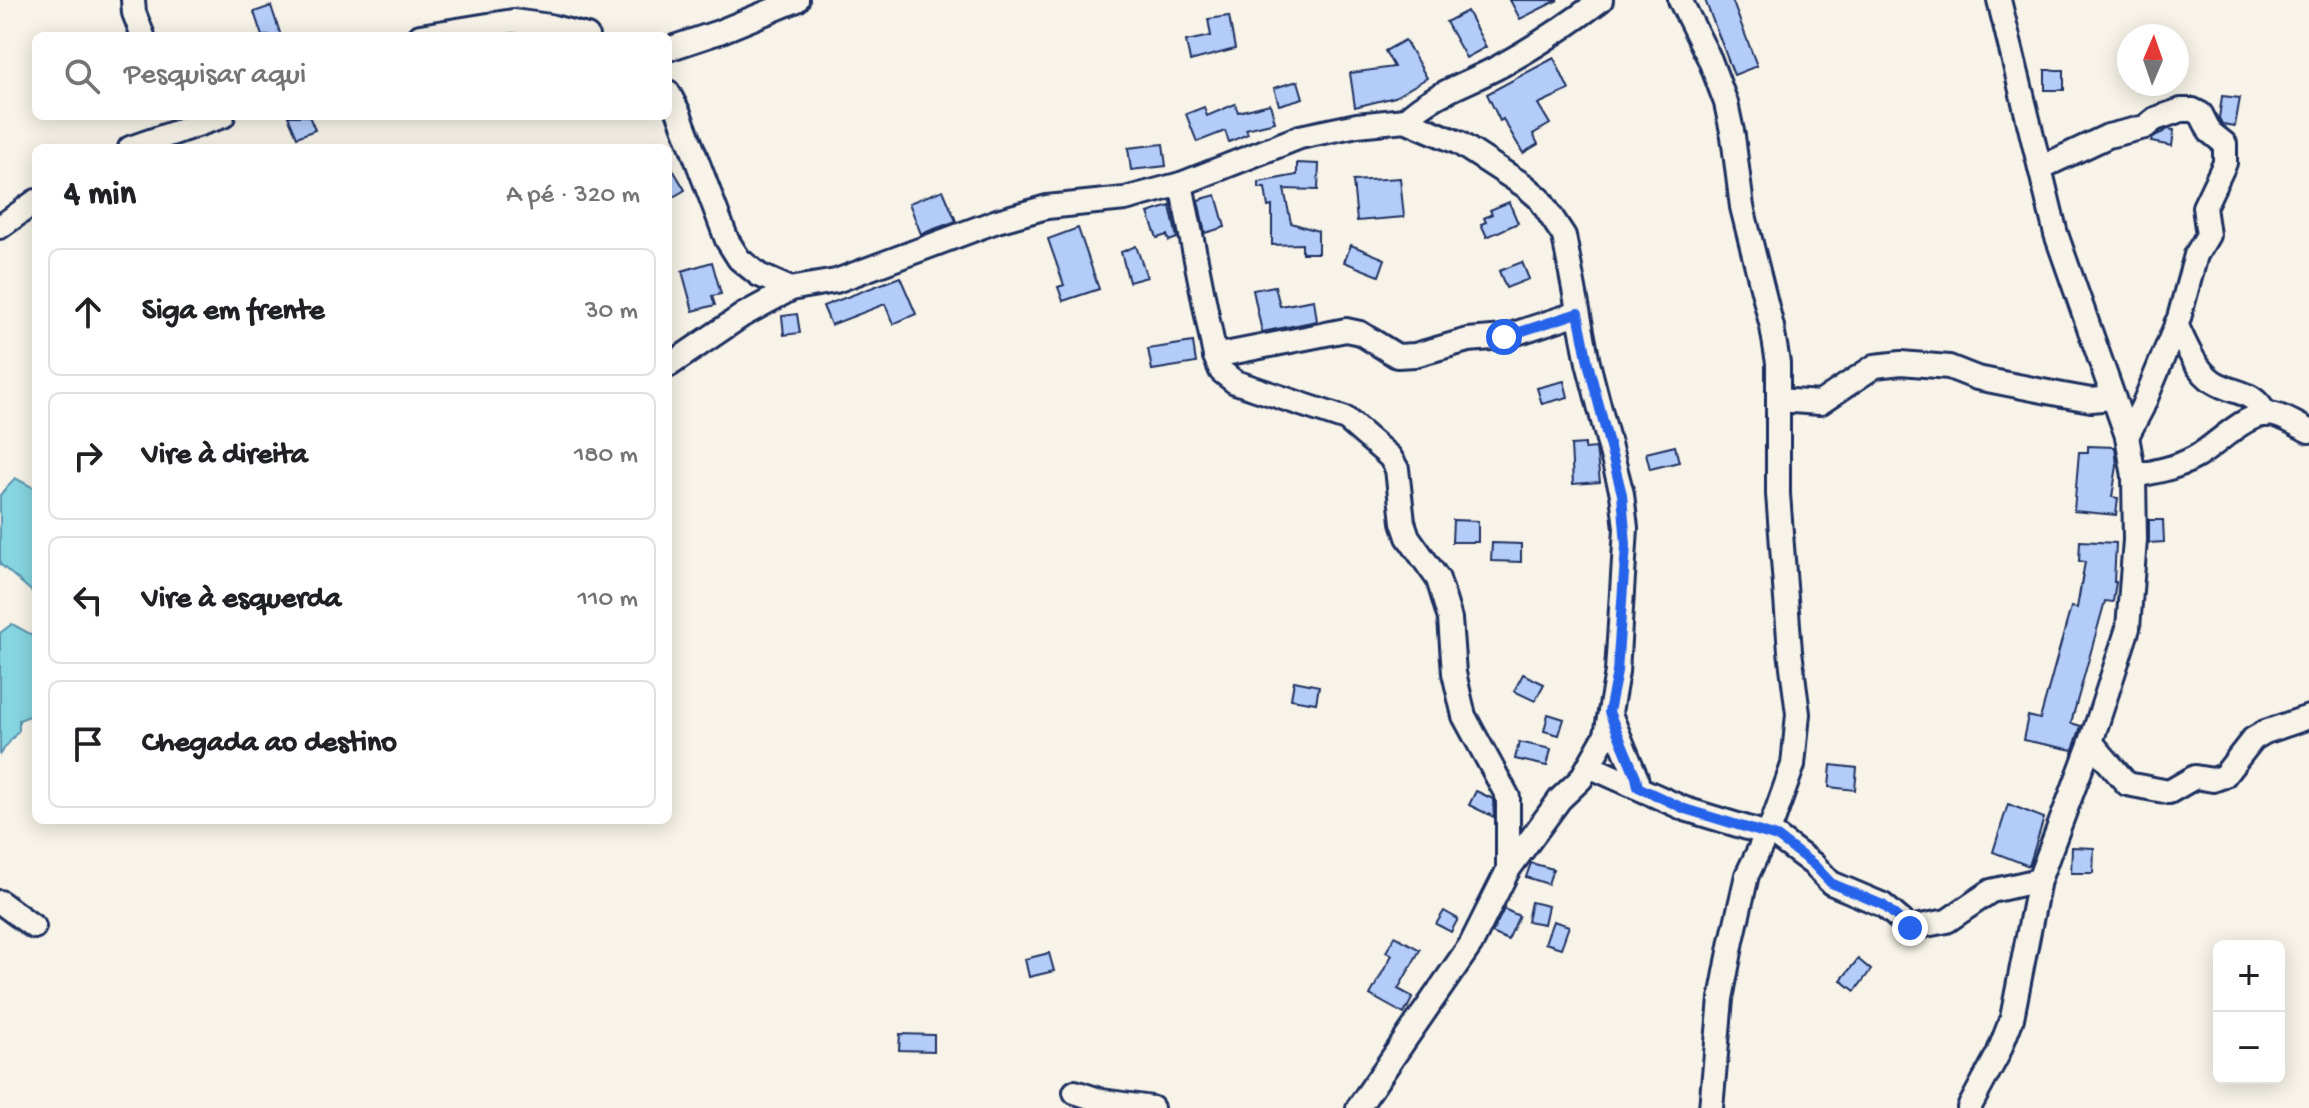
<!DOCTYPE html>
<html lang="pt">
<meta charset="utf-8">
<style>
:root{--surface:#fff;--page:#f2f2f2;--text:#202124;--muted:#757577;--line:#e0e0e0}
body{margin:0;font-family:"Gochi Hand",sans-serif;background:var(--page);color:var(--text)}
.controls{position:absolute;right:24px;bottom:24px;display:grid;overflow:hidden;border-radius:12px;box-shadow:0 4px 20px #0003}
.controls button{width:72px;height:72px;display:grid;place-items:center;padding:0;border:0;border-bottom:2px solid var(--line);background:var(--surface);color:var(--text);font:40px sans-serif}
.compass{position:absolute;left:2117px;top:24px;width:72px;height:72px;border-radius:50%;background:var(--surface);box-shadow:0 4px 20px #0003;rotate:2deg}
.stop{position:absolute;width:24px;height:24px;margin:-18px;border:6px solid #2563eb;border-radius:50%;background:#fff}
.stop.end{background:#2563eb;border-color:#fff;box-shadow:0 2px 8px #0008}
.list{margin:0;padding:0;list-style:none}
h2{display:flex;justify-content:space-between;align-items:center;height:104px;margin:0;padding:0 32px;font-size:34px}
h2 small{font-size:26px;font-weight:400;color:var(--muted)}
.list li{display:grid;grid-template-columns:52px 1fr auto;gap:24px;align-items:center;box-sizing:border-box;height:128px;margin:0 16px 16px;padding:0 16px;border:2px solid var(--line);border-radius:12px}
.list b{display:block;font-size:30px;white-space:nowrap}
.list em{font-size:26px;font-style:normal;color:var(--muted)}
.icon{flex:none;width:44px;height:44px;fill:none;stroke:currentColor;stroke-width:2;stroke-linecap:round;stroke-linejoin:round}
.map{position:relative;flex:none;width:2309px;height:1108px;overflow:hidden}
.search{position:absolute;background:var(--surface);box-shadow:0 4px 20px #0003;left:32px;top:32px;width:640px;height:88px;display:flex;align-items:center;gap:20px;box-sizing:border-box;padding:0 28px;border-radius:12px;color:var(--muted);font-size:30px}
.panel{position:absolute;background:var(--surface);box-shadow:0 4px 20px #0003;left:32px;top:144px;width:640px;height:680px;border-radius:12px}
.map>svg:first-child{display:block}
.water{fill:#86d6e1;stroke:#5b93ad;stroke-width:2}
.building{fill:#b3ccfa;stroke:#1b2f5e;stroke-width:2}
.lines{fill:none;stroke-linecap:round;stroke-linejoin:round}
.minor-casing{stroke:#1b2f5e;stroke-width:28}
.minor{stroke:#f7f3e8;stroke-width:22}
.route{stroke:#2563eb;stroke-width:10}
</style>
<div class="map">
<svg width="2309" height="1108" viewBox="0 0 2309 1108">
<rect width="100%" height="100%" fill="#f7f3e8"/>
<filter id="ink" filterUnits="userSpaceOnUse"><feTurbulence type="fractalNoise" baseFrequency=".0125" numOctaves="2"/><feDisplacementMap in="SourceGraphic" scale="16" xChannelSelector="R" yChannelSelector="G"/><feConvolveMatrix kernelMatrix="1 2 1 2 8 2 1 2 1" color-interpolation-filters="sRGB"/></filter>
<g filter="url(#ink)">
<g class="water">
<path d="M15,478L36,489V595L0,564V495Z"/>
<path d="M12,624L36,637V710L30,716L19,720V730L0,754V633Z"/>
</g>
<g class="building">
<path d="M1510,0H1558L1520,19Z"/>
<path d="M1705,0H1732L1757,66L1734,75Z"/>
<path d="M271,6L281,36H262L254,12Z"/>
<path d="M1467,11L1486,47L1466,58L1446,22Z"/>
<path d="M1229,16L1235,49L1190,61L1186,41L1211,36L1208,19Z"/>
<path d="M1405,40L1427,78L1395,97L1355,107L1350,73L1394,67L1385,51Z"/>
<path d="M1554,58L1569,90L1538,104L1550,124L1533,134L1538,144L1523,153L1503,119L1500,121L1487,94Z"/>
<rect x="2045" y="70" width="19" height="20"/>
<path d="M1298,81L1303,98L1279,105L1274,88Z"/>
<path d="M2222,96L2240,98L2235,126L2222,124L2219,118Z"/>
<path d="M1235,104L1238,112L1270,104L1275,122L1246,129L1248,134L1229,142L1225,131L1197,142L1186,114L1204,107L1207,116Z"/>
<path d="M288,116H309L315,130L297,137Z"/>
<path d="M2168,129L2174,130L2172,146L2151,142L2152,139Z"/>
<path d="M1163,144L1166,166L1131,170L1128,148Z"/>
<path d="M668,161L685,190L668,200Z"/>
<path d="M1297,163L1319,164L1318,190L1284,189L1291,223L1318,231V253H1302V244L1272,245V206L1268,207L1265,188H1259V182L1297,175Z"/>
<path d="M1400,178L1404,217L1357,221L1353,181Z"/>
<path d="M943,190L956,221L921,234L909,203Z"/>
<path d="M1216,195L1225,227L1205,233L1198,200Z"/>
<path d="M1509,202L1518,223L1487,237L1481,224L1486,222L1484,218L1492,214L1490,210Z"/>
<path d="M1170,206L1177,238L1169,241L1167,235L1157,238L1148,213Z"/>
<path d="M1078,228L1099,289L1063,301L1058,287L1064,285L1048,239Z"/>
<path d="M1351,245L1385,259L1379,276L1344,262Z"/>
<path d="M1136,246L1147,277L1129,282L1121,252Z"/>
<path d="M712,262L721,294L712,296L715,305L693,311L682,271Z"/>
<path d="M1522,262L1529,279L1506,288L1499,271Z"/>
<path d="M900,277L916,314L893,324L885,304L831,325L823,306Z"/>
<path d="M1275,286L1280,306L1314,300L1317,321L1262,332L1253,290Z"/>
<path d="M797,314L800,333L784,335L782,316Z"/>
<path d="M1193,342L1196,363L1152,370L1148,349Z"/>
<path d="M1564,381L1568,397L1542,404L1537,388Z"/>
<path d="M1585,444V449L1596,448L1600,482L1573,484L1571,445Z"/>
<path d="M1675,446L1679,462L1650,469L1646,453Z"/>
<path d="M2088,446L2115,447L2117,466L2112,497L2118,498L2116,515L2074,511L2079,452H2088Z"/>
<path d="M1453,520L1478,521V542H1452Z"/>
<path d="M2149,520H2163L2164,542L2149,543Z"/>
<path d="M2080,541L2116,543L2114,582H2116L2113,602L2105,601L2071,723L2081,726L2073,750L2023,740L2028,716L2040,719L2071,607L2077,608L2085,562L2079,561Z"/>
<path d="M1492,543L1521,544V562L1491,561Z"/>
<path d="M1523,674L1544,684L1535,701L1514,691Z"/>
<path d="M1294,681L1319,686L1316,703L1291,699Z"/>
<path d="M1548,714L1564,719L1559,735L1544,731Z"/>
<path d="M1519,742L1551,749L1547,766L1515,759Z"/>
<path d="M1831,765L1857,768L1855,790L1829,787Z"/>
<path d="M1476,791L1493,799L1494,817L1469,805Z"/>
<path d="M2008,804L2044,818L2029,866L1993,852Z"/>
<path d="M2072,847L2094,848L2093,873H2071Z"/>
<path d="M1531,863L1553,869L1548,884L1526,877Z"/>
<path d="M1531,902L1548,906L1544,924L1527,921Z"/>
<path d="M1504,909L1519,916L1508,940L1492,933Z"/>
<path d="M1444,911L1458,919L1451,932L1436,924Z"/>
<path d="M1553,921L1569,926L1561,948L1545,943Z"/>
<path d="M1395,936L1420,950L1398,989L1413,997L1404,1014L1370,995L1392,955L1386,952Z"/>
<path d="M1049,953L1054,971L1029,977L1025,959Z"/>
<path d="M1858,959L1871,970L1855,991L1841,980Z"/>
<path d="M900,1034L934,1035V1051L899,1050Z"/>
</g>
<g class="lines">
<g class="minor-casing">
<g id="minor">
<path d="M133,0L134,13L143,36"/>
<path d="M1680,0L1710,60L1726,103L1733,136L1742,207L1772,327L1778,363V494L1790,651L1798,714L1793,765L1773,821L1747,875L1732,941L1721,999L1711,1108"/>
<path d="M420,36L513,21L550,26L587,36"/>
<path d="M668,49L719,32L797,0"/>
<path d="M668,92L679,113L727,240L739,259L759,275L791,289L806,286L836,281L997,221L1047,207L1125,199L1181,184L1300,137L1357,125L1405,120L1459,143L1525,186L1539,198L1564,236L1588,363L1622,494L1626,528L1617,672L1606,735L1581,779L1560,799L1508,870L1471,944L1358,1108"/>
<path d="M1405,120C1436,91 1466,85 1502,65C1537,46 1569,24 1601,0"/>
<path d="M130,148L223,116"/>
<path d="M2040,168L2108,136L2145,127L2155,119L2181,110H2193L2201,114L2210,132L2225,144V163L2204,207L2208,235L2196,255L2179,318L2142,408L2127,436"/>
<path d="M1181,184L1215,356L1221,371L1235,382L1346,419L1390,457L1397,469L1403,522L1408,537L1438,579L1450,619L1454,673L1464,716L1508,797V870"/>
<path d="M0,227L36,201"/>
<path d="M2176,324C2185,343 2195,370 2214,382C2235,395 2253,389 2266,415"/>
<path d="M1215,356L1346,330L1360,333L1397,356L1415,355L1468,340L1504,337L1578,313"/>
<path d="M668,366L743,315L791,289"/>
<path d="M1778,400L1820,403L1875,366L1901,363L1949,367L1977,378L2063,395L2091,400L2112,398"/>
<path d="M2134,476C2154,472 2176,468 2194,458C2216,447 2248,408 2275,415C2287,418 2299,426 2309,431"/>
<path d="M1610,714L1636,777L1638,787"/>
<path d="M2091,742L2127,784L2169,792L2195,777L2213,780L2224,776L2253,739L2265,732L2309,717"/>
<path d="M1589,766L1685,809L1777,837L1813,864L1831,883L1883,905L1910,928L1947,921L1991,891L2039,880"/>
<path d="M0,902L34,927"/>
<path d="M1075,1092L1102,1101L1152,1108"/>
<path d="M1969,1108L1998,1054L2012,1018L2039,880L2091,742L2128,628L2135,540L2134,476L2127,436L2056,234L1999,0"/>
</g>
</g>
<use href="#minor" class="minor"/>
</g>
</g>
<g class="lines" filter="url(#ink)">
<path class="route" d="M1504,337L1578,313L1588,363L1622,494L1626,545L1617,672L1609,712L1636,777L1638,787L1685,809L1777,837L1813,864L1831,883L1883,905L1910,928"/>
</g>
</svg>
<div class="controls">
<button>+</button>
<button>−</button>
</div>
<svg class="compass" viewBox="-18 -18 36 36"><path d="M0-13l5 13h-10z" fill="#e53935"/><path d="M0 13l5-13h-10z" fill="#757577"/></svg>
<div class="stop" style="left:1504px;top:337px"></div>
<div class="stop end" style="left:1910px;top:928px"></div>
<div class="search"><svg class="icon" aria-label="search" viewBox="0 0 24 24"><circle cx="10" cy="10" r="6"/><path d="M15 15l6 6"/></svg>Pesquisar aqui</div>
<section class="panel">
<h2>4 min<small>A pé · 320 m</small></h2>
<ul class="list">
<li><svg class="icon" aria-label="ahead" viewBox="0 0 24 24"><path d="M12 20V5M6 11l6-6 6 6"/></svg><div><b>Siga em frente</b></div><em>30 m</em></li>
<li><svg class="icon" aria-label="right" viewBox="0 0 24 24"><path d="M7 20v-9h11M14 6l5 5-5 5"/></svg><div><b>Vire à direita</b></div><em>180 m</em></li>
<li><svg class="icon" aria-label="left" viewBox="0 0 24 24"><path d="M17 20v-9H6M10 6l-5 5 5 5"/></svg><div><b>Vire à esquerda</b></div><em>110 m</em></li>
<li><svg class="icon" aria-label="arrive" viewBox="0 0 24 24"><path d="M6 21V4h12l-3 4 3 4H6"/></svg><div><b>Chegada ao destino</b></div></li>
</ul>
</section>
</div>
